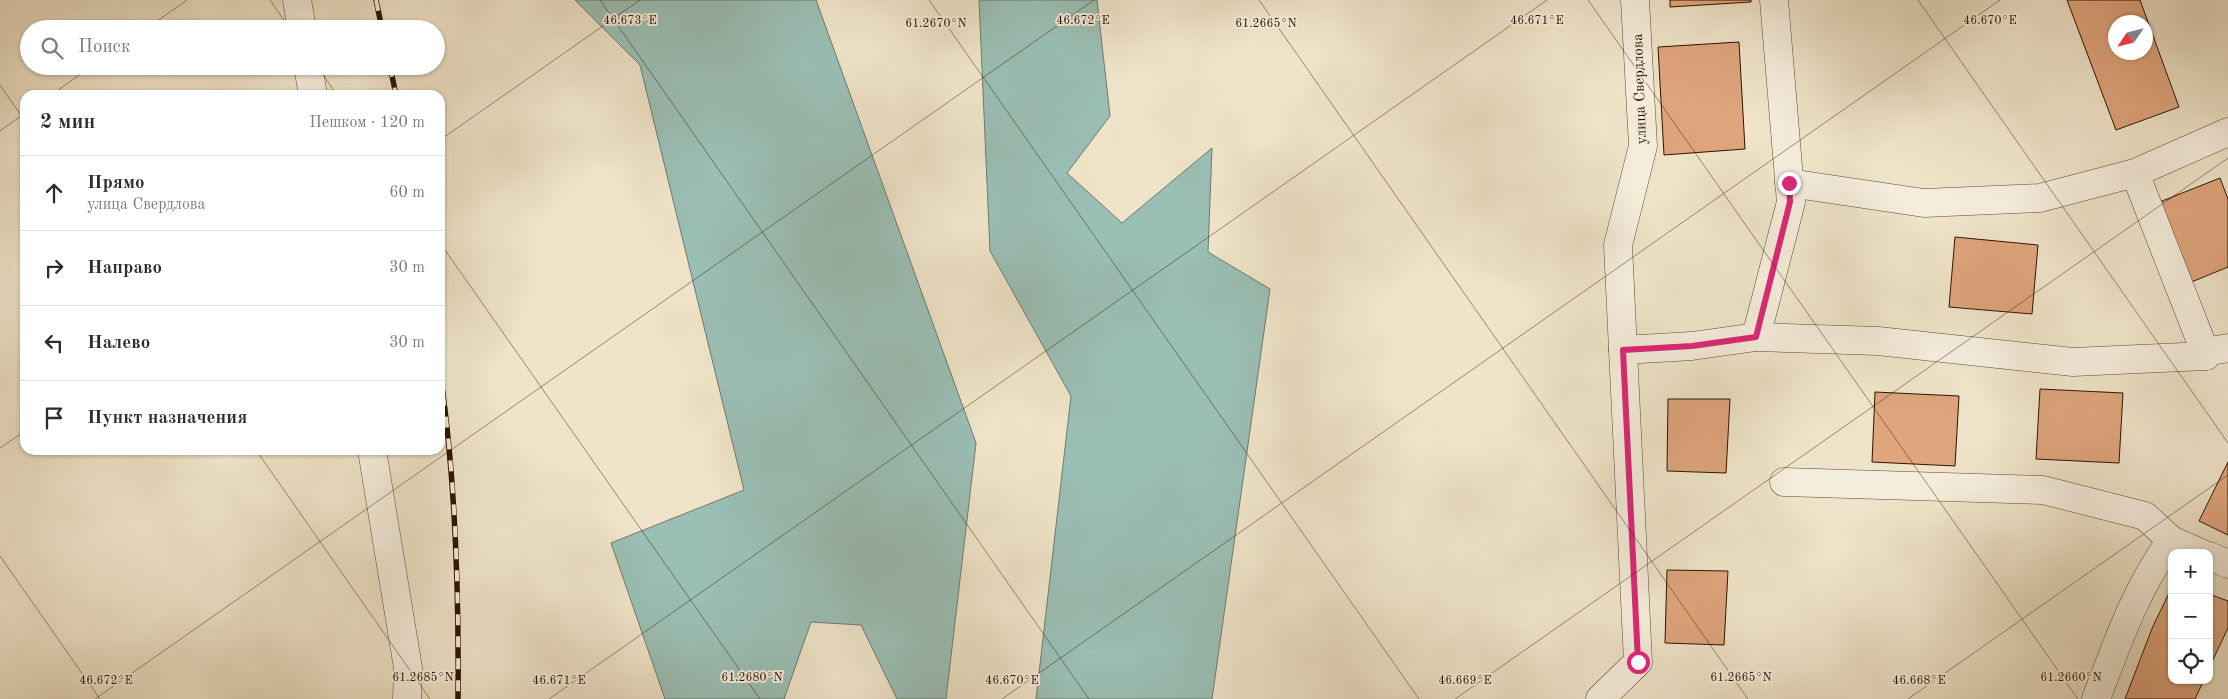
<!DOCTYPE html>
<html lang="ru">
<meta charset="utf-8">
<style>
:root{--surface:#fff;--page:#f7f7f7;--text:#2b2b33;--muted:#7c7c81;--line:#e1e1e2}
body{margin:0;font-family:"Old Standard TT",serif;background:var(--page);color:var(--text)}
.controls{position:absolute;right:15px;bottom:15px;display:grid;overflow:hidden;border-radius:10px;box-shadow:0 1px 4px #0004}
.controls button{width:45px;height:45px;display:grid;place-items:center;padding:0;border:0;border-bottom:1px solid var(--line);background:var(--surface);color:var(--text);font:25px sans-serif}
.compass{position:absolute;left:2108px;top:15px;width:45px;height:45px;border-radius:50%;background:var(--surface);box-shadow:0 1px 4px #0004;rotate:235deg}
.stop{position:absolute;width:15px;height:15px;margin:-11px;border:4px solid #db2777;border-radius:50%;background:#fff}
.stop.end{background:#db2777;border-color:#fff;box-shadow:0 1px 5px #0008}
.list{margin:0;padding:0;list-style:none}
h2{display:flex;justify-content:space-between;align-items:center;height:65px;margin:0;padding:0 20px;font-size:21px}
h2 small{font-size:16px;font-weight:400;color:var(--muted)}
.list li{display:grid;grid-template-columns:32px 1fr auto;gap:15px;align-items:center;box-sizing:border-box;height:75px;padding:0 20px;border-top:1px solid var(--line)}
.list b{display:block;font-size:19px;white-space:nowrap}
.list p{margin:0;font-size:16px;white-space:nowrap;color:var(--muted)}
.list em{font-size:16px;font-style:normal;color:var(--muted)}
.icon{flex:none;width:28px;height:28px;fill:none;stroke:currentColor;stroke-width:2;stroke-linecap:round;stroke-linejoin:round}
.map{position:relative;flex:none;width:2228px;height:699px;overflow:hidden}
.search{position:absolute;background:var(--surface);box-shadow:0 1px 4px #0004;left:20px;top:20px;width:425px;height:55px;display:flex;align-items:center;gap:12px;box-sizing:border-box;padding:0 18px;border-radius:28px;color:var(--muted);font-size:19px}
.panel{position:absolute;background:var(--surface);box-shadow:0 1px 4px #0004;left:20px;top:90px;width:425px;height:365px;border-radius:15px}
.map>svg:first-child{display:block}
.water{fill:#9abfb5;stroke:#6f7a6d}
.building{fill:#dfa57d;stroke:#2f1300;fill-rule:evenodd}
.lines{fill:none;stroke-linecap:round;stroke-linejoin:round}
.minor-casing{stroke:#5f4732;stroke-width:29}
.minor{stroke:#f5eddc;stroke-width:28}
.rail-casing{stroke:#2f1300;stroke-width:5.5}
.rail{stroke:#f5eddc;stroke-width:4;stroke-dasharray:11;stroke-linecap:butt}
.route{stroke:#db2777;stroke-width:6}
.ticks{fill:none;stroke:#2f1300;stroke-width:1;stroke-opacity:0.45}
.labels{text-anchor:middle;stroke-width:4;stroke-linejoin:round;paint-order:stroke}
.street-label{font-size:15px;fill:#2f1300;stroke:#f5eddc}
.ticks-label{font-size:12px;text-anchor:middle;fill:#2f1300;stroke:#f5eddc;stroke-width:4;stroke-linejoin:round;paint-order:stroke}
</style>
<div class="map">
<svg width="2228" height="699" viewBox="0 0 2228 699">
<rect width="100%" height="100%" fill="#efe4c9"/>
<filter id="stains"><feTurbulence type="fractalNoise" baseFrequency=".004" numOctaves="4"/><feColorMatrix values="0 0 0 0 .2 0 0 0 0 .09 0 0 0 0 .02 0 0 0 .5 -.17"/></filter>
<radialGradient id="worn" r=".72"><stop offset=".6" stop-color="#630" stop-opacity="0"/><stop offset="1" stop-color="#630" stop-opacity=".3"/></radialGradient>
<g class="water">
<path d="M575,0H816L976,443L946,699H897L861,625L811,622L784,699H665L611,543L744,490L640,65Z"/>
<path d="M979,0H1097L1110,116L1067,173L1122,223L1212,148L1208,252L1270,289L1212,699H1036L1071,396L990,251Z"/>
</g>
<g class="building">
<path d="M1670,0H1751V2L1670,7Z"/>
<path d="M2067,0H2140L2179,107L2116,130ZM2116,22H2146V52H2116Z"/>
<path d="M1739,42L1745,149L1664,155L1658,47Z"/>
<path d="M2220,178L2228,199V267L2189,283L2157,203Z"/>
<path d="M1955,237L2038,245L2032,314L1949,307Z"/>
<path d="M2040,389L2123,393L2119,463L2036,459Z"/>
<path d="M1875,392L1959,396L1955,466L1872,462Z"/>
<path d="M1668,399H1730L1726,473L1667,471Z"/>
<path d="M2228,462V535L2199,521Z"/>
<path d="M1667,570L1728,571L1724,645L1665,643Z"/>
<path d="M2172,587V680H2204L2195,699H2125L2153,626Z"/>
<path d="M2209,594L2228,601V628L2209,668Z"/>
</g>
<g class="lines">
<g class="minor-casing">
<g id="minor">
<path d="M297,0L302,29"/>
<path d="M308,66L313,95"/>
<path d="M2135,173L2228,132"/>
<path d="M1789,183L1924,203L2040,198L2135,173L2205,352"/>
<path d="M1756,337L1791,202L1774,0"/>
<path d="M1623,350L1692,346L1756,337L1878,341L2073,362L2206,356L2205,352L2228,348"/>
<path d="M372,450L408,668L407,699"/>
<path d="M1784,482L2043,490L2145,516L2171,540"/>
<path d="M2209,556L2228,564"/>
<path d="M1600,699L1638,662L1618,245L1643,146L1635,0"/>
<path d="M2096,699C2118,641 2135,591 2171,540L2201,553"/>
</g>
</g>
<use href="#minor" class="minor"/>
<g class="rail-casing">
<g id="rail">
<path d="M376,0L382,29"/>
<path d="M390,66L396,95"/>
<path d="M440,373C456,480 459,591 458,699"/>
</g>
</g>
<use href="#rail" class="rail"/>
</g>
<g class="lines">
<path class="route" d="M1638,662L1623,350L1692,346L1756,337L1790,202L1789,183"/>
</g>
<path class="ticks" d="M270,0L290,29M600,0L1089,699M929,0L1419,699M1259,0L1748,699M1588,0L2078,699M1918,0L2228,443M146,29L187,0M317,66L337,95M0,85L25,121M51,95L92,66M0,131L25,113M440,140L640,0M440,243L760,699M0,448L25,431M256,450L430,699M0,556L100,699M95,699L1094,0M549,699L1547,0M1002,699L2000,0M1455,699L2228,158M1908,699L2228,475"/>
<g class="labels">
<g class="street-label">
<text transform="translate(1639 89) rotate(-92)" y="5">улица Свердлова</text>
</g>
</g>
<g class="ticks-label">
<text x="630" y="24">46.673°E</text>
<text x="1083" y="24">46.672°E</text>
<text x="1537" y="24">46.671°E</text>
<text x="1990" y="24">46.670°E</text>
<text x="1266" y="27">61.2665°N</text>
<text x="936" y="27">61.2670°N</text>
<text x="423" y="681">61.2685°N</text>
<text x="752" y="681">61.2680°N</text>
<text x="1741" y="681">61.2665°N</text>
<text x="2071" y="681">61.2660°N</text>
<text x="106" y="684">46.672°E</text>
<text x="559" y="684">46.671°E</text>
<text x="1012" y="684">46.670°E</text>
<text x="1465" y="684">46.669°E</text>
<text x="1919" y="684">46.668°E</text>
</g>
<rect width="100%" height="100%" filter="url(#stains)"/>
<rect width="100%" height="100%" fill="url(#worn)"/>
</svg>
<div class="controls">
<button>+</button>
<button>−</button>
<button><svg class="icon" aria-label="locate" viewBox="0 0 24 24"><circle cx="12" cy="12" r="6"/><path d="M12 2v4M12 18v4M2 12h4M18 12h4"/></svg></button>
</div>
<svg class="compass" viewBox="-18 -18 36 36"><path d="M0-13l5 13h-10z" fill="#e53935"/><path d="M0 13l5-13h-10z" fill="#7c7c81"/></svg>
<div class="stop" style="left:1638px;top:662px"></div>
<div class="stop end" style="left:1789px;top:183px"></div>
<div class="search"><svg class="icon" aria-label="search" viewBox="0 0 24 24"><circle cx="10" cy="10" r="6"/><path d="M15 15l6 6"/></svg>Поиск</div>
<section class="panel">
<h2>2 мин<small>Пешком · 120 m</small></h2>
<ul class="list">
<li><svg class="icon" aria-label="ahead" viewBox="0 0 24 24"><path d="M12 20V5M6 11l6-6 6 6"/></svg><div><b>Прямо</b><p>улица Свердлова</p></div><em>60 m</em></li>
<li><svg class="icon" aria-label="right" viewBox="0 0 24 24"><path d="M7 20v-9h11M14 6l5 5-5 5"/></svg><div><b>Направо</b></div><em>30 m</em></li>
<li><svg class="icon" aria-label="left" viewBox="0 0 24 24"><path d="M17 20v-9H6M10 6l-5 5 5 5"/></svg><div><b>Налево</b></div><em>30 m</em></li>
<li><svg class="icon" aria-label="arrive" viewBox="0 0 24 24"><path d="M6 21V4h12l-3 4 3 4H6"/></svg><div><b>Пункт назначения</b></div></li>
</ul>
</section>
</div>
